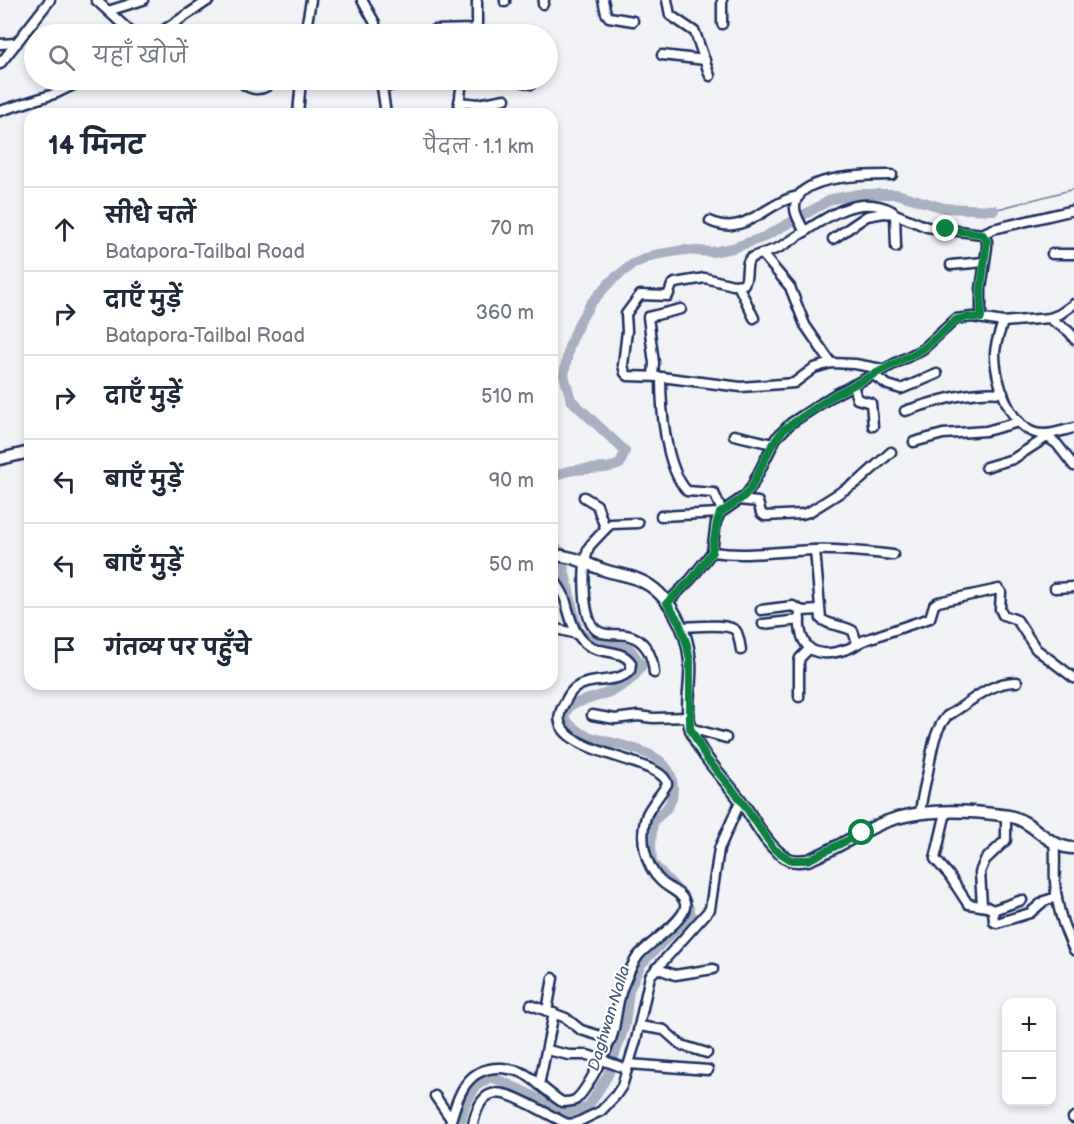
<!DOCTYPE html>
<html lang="hi">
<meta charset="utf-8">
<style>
:root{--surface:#fff;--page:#f6f6f7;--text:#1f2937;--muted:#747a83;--line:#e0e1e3}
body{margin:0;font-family:"Balsamiq Sans","Playpen Sans Deva",sans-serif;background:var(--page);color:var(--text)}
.controls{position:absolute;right:18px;bottom:18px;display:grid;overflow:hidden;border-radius:12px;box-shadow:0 3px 9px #0003}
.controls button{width:54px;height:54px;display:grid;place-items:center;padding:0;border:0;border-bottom:2px solid var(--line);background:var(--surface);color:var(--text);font:30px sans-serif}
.stop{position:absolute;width:18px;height:18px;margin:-14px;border:4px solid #0b8043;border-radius:50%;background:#fff}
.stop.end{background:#0b8043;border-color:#fff;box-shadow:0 2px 6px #0008}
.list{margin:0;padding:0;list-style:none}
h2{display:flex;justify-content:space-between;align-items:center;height:78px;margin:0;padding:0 24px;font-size:26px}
h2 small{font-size:20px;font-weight:400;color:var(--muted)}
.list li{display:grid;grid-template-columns:39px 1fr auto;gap:18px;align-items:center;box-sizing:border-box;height:84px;padding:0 24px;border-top:2px solid var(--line)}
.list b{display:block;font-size:22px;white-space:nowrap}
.list p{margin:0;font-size:20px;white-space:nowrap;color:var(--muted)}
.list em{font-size:20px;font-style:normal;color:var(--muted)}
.icon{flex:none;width:33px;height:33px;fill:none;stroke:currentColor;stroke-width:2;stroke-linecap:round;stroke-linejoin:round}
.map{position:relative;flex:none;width:1074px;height:1124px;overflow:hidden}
.search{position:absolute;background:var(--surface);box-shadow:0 3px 9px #0003;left:24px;top:24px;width:534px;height:66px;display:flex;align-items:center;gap:15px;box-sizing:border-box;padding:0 21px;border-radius:33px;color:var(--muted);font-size:22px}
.panel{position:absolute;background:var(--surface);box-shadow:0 3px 9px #0003;left:24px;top:108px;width:534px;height:582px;border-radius:18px}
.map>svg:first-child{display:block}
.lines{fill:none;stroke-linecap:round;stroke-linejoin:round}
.stream{stroke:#707c9a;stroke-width:1.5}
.river{stroke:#a8b0c2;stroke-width:10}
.minor-casing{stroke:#1b2f5e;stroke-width:13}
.major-casing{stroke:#1b2f5e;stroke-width:15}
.minor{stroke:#fff;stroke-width:8}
.major{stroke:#fff;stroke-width:10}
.route{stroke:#0b8043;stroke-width:8}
.labels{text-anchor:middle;stroke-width:4.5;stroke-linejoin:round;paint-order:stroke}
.water-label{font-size:16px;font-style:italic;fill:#4c5c81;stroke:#fff}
</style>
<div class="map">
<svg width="1074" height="1124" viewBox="0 0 1074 1124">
<rect width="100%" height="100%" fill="#f1f2f5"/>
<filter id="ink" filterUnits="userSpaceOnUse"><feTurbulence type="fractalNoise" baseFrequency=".0167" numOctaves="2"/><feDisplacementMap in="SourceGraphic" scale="12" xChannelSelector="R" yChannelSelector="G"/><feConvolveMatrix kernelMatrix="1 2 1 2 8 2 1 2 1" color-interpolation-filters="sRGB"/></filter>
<g filter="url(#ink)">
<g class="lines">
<path class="stream" d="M994,210L1074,189"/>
<g class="river">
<path d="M552,479C571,463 598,474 620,464L625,451L571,400L564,375L569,347L580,321L591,303L612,280L633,264L654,255L684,250L712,252L733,248L764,237L832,199L860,194H897L944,208L994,210"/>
<path d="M460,1124L465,1105L476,1086L490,1077C517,1086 541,1101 567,1113L588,1107L608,1075L625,1025L629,990L641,964L691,914L686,899L652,863L651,844L653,821C665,811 673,805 673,788C673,747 613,746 585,735C577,732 570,724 563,718L570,705C595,696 630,691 642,665L629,648L590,640L578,631L560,551L552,544"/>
</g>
<g class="minor-casing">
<g id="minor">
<path d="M96,0L133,34"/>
<path d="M362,0L375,23L374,34"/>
<path d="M603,0L606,13L609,17L633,21"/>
<path d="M667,0L670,15L695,32L710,76"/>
<path d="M505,2V0"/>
<path d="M543,4L544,0"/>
<path d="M108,11L143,0"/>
<path d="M722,24V0"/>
<path d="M158,34L209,0"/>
<path d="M305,34L311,0"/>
<path d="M426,34L434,30L474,29L477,24V2"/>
<path d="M0,44L17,43"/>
<path d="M662,55L705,60"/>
<path d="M0,64L50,0"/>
<path d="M381,80L386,114"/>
<path d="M516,80L531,84"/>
<path d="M240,81C251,92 265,92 273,80"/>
<path d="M382,88L412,80"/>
<path d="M459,102L478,104L505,99"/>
<path d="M0,111L57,93L84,80"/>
<path d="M298,114L301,80"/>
<path d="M458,114L462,80"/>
<path d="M710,221C745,238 767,201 799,196"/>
<path d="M805,232C801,224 794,214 795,206C797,174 870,175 892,175"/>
<path d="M982,234L993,229L1074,210"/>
<path d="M833,239L867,216L884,213L895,214L927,227L982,234L987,241V247L981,289V318"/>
<path d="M1052,254H1074"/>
<path d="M763,255L790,287L805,325L831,363"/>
<path d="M951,265L984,262"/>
<path d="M738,285L754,318"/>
<path d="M1050,318C1057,326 1070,328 1074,339"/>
<path d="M1003,322C1000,332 995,343 995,354C995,380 1010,431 1041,434C1051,435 1064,430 1074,428"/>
<path d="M882,369L855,364L831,363L814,368L794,383L741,387L661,377L628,376L625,373L623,365L627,331L626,314L640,295L668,296L672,285L675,283L705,278L733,285L744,284C749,277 744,263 751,258C757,254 774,251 782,246C815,227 852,190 892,211L895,214L896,247"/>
<path d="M873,375L888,385L901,389L937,374"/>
<path d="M653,376L654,363L648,317L681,309"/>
<path d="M661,377C661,409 665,467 687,491L714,493L722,511"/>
<path d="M853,385L857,399L871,403L873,426"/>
<path d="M905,411C937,401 969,390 1003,393"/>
<path d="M1043,434L1057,444L1074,466"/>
<path d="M734,435L773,444"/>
<path d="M914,442L943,434L986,431L1019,422"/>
<path d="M986,467L1013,459L1047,437"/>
<path d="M584,497L597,505L605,528"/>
<path d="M739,500L758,502L761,513L765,516L802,514L809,512L860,480L891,452"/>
<path d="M661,516L720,513"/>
<path d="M638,523L611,524C608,526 590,545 589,547C582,563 582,617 595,629C604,637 615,633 626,635C645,638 653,656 654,673"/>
<path d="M815,550L821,619C830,626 843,625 853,631L857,643"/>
<path d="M712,552C748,557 778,551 814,550C840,549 866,552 893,555"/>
<path d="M1055,588L1074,587"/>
<path d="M667,603L691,579L712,552L716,522L720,513L745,496L751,488L776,438L791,423L834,395L923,349L956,319L972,317L1003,322L1050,318L1060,314L1074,304"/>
<path d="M761,610L793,606L802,611L819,610"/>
<path d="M800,610C797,647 812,661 847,649C854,647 860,641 868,639C888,632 909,625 930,618L934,605L938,602L999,589L1001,592L1000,609L1003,615L1017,620L1036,649L1074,678"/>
<path d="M763,624L800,620"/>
<path d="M681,627C692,627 729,622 736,631C739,635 740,645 741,650"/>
<path d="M552,628L577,634"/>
<path d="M799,697V662L800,658L809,649"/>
<path d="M592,715L615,719L638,716L653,718L689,717"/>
<path d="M690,728L726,738"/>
<path d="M946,812L935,859L949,875L968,904L987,907L993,910L994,922L997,923L1030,913L1044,901L1057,897"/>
<path d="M920,814C921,801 924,789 927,776C932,755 932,733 947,716C969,704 990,681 1017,682"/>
<path d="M1054,843C1056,857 1054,867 1055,881C1056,905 1064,929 1074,950"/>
<path d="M982,906L980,872L985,860L1006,840V816"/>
<path d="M993,910L1022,900"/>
<path d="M656,968L675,975L713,969"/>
<path d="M531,1005L566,1018L581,1030L611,1039"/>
<path d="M547,1011L553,978"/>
<path d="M639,1026L664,1030L681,1045L707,1053"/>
<path d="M547,1050L569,1055H588L627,1069"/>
<path d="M629,1064L708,1070"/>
<path d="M539,1085L554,1013"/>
<path d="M435,1096L451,1119"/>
<path d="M1073,1118L1074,1117"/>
<path d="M450,1124C458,1096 466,1066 502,1068C510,1069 518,1070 525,1074C538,1082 549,1094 562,1102C567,1102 571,1102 575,1100C586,1093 609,1046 613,1033C617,1017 617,1000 624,984C628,974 632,964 638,956C648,943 689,919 685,903C682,892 669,889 662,882C644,866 639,836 647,814C652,804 661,794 667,784C664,756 534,754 564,704C567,699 569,693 574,689C589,676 615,685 630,671L631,663C622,648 598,655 585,643C571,630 570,614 564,596C561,589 556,583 552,576"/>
<path d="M473,1124C482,1081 503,1091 533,1106C544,1112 556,1118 567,1124L576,1123L601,1111L616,1095L622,1086L636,1040L650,976L710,909L719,849L741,800"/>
</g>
</g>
<g class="major-casing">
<g id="major">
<path d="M0,459L30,452"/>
<path d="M552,555C575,556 584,563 604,570C616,574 628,575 639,580C669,592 688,631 690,662C692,683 684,709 691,730C701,757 724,778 741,801C754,819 766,846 786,858C792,862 800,861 808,860C832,851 854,836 878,825C917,807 967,810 1009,816C1034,821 1048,848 1074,848"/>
</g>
</g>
<use href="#minor" class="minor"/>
<use href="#major" class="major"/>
</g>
</g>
<g class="lines" filter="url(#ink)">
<path class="route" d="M862,833L808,860H791L774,849L741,800L707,759L690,728V661L687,645L679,622L667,603L692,579L712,552L717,522L720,513L745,496L751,488L771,447L783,430L834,395L923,349L956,320L968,317L981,318V289L987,241L982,234L946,229"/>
</g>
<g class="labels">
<g class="water-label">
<text transform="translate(608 1018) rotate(-73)" y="6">Daghwan Nalla</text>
</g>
</g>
</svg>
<div class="controls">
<button>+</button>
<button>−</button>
</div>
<div class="stop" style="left:862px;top:833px"></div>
<div class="stop end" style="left:946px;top:229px"></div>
<div class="search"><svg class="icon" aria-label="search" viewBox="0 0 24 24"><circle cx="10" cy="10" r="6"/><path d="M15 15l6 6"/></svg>यहाँ खोजें</div>
<section class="panel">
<h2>14 मिनट<small>पैदल · 1.1 km</small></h2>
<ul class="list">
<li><svg class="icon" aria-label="ahead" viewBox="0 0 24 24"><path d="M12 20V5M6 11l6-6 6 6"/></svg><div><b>सीधे चलें</b><p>Batapora-Tailbal Road</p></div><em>70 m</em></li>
<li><svg class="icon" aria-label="right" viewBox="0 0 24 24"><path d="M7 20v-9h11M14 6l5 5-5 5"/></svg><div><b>दाएँ मुड़ें</b><p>Batapora-Tailbal Road</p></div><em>360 m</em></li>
<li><svg class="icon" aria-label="right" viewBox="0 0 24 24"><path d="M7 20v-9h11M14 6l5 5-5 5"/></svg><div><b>दाएँ मुड़ें</b></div><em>510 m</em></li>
<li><svg class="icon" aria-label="left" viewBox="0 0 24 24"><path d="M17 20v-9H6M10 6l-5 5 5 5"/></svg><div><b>बाएँ मुड़ें</b></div><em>90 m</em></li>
<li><svg class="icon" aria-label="left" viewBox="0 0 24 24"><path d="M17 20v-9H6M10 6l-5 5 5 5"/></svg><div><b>बाएँ मुड़ें</b></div><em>50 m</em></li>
<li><svg class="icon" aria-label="arrive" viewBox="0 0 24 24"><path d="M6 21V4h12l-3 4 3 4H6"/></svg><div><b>गंतव्य पर पहुँचे</b></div></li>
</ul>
</section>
</div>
